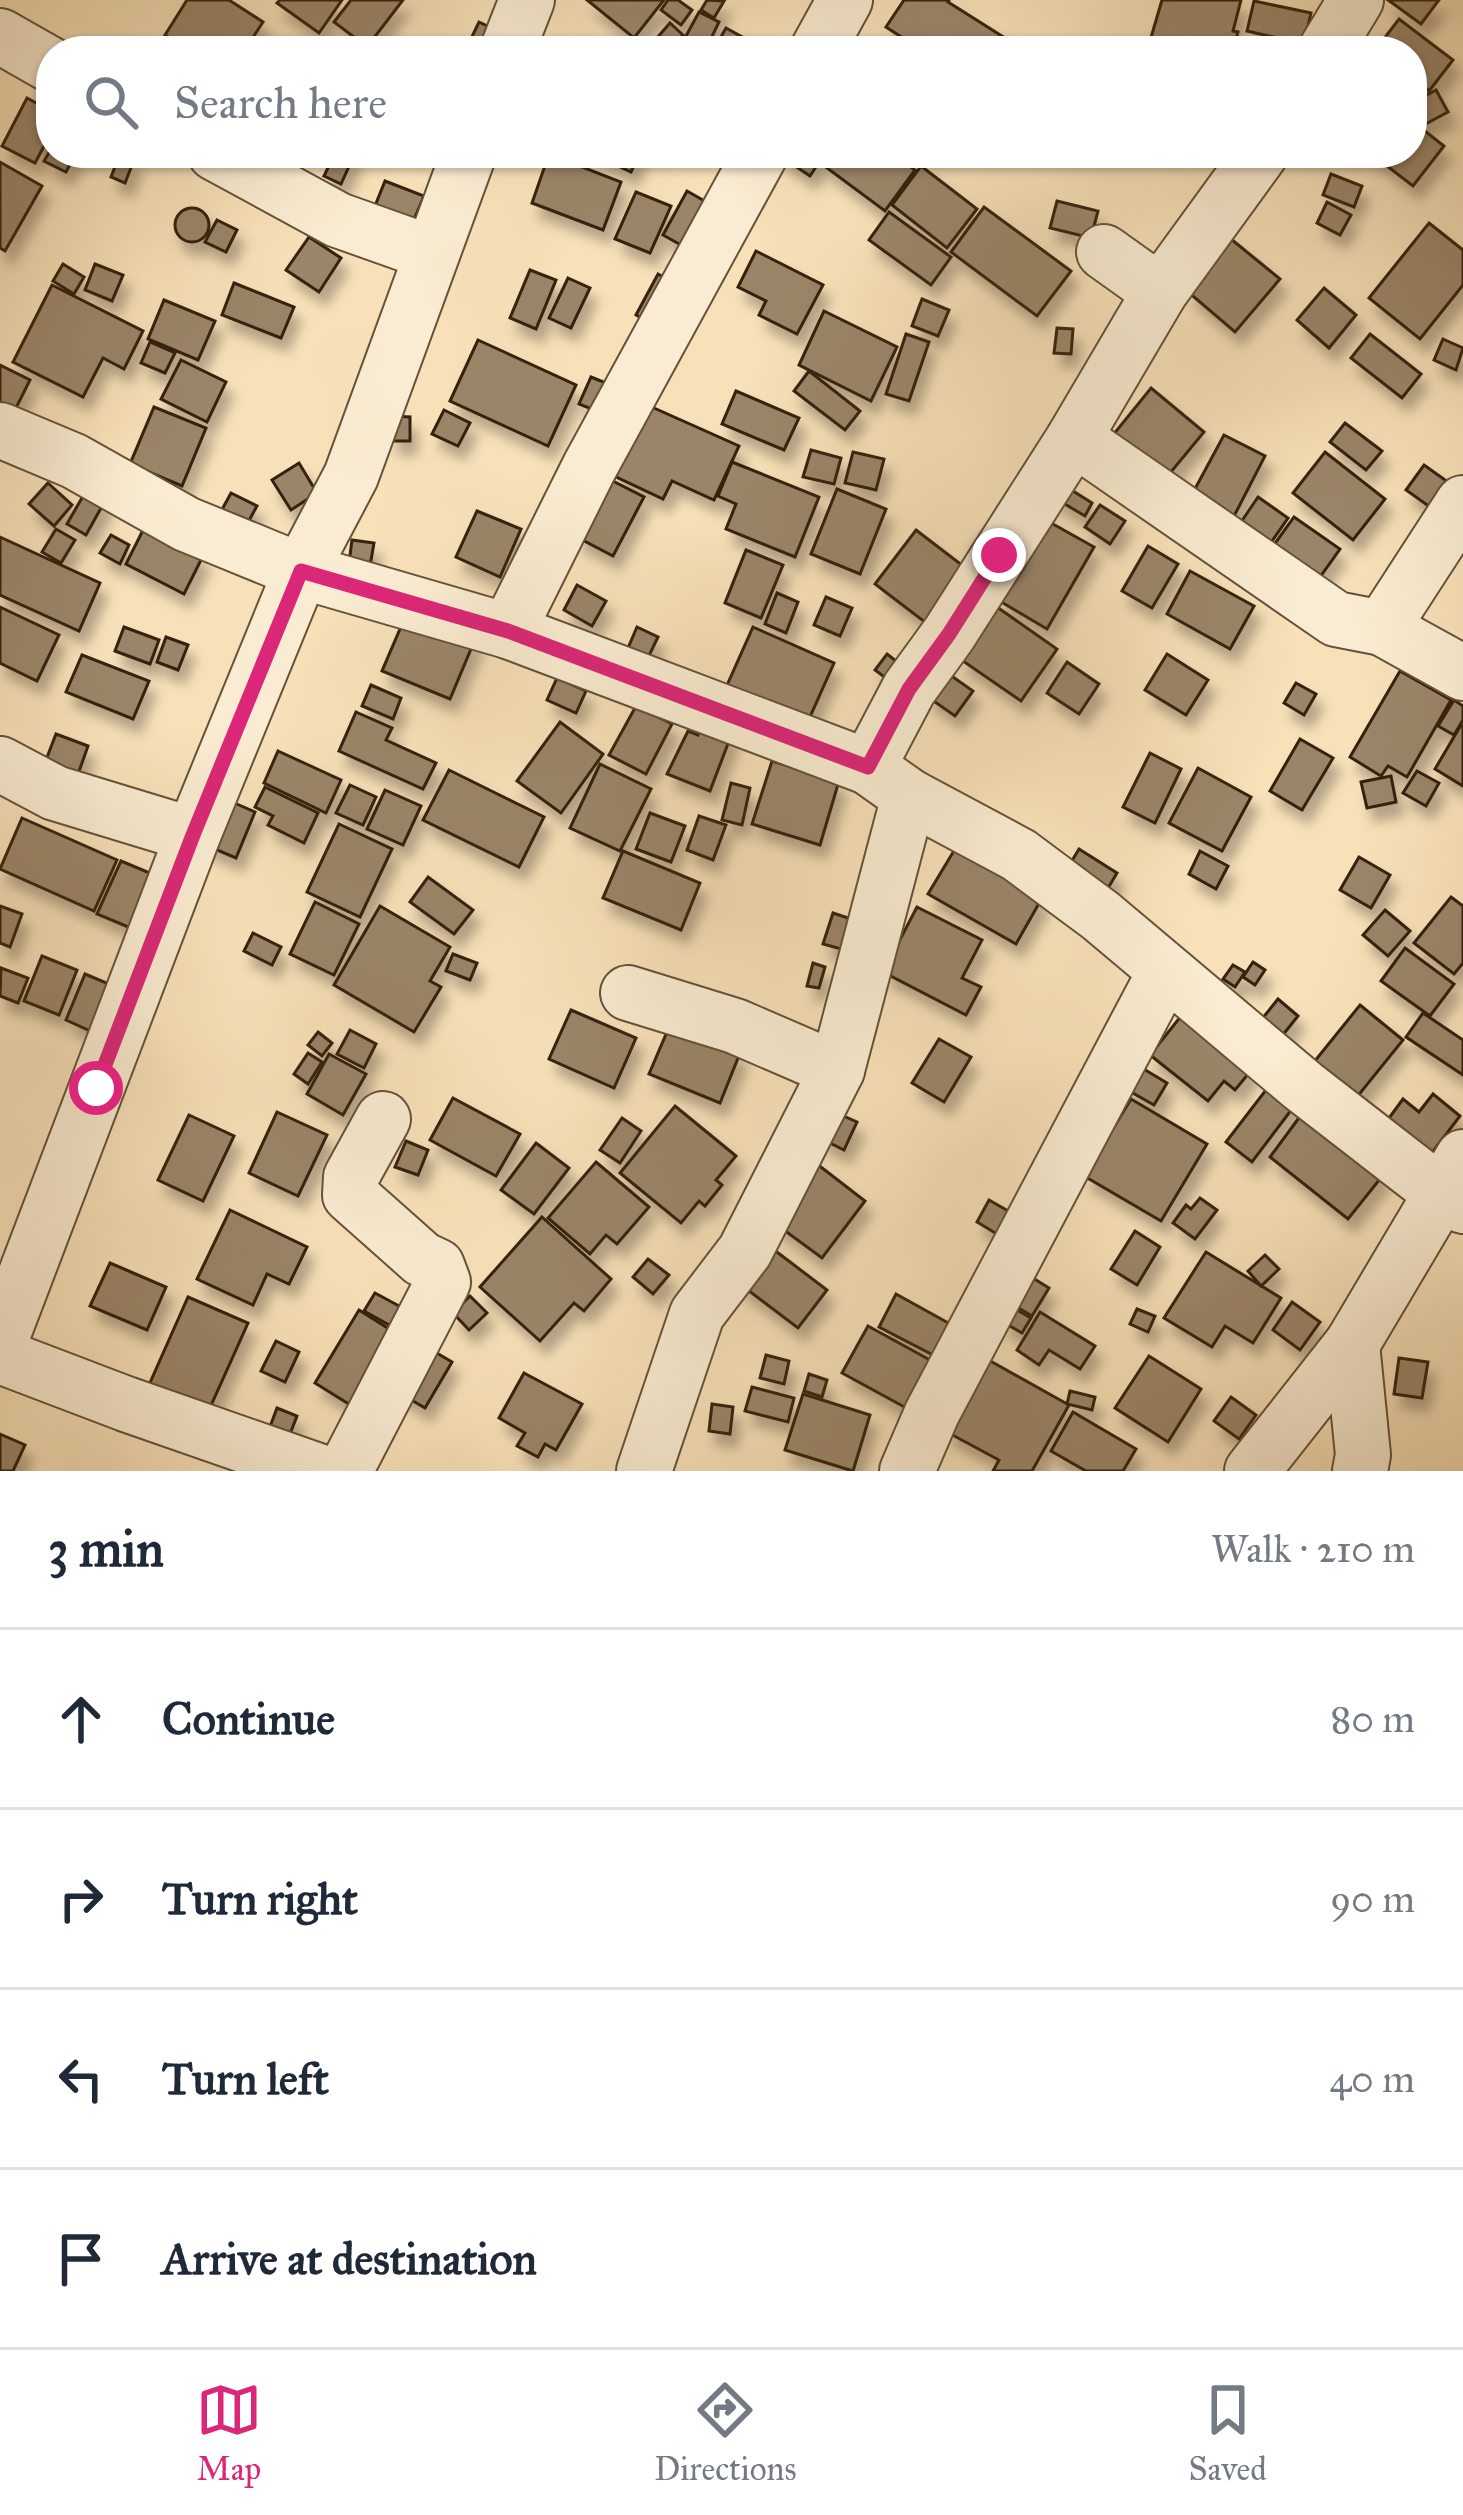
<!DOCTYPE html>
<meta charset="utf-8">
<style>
:root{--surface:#fff;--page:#f2f2f3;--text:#1f2937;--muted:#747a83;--line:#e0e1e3;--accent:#db2777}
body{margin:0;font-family:"IM FELL Great Primer",serif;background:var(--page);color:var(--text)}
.stop{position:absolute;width:36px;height:36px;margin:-27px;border:9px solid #db2777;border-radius:50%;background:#fff}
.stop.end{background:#db2777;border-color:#fff;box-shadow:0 3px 12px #0008}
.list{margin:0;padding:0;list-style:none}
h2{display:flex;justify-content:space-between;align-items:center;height:156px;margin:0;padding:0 48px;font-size:51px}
h2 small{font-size:39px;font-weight:400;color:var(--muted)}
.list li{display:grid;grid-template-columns:78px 1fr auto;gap:36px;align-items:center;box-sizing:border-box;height:180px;padding:0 48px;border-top:3px solid var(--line)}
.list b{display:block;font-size:45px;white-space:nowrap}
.list em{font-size:39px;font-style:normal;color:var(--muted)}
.icon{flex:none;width:66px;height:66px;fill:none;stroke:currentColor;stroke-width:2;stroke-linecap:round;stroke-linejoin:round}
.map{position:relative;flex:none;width:1463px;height:1471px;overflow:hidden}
.search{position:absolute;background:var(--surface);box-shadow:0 3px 9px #0004;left:36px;right:36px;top:36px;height:132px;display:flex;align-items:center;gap:30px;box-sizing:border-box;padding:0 42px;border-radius:48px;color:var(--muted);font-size:45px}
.sheet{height:876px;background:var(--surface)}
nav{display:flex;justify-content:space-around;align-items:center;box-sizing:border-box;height:168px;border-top:3px solid var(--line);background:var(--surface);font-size:33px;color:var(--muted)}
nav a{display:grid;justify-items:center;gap:6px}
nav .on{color:var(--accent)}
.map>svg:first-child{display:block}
.building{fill:#9a8567;stroke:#35210e;stroke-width:3;filter:url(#shadow)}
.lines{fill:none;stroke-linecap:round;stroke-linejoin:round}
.minor-casing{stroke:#665139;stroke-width:58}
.minor{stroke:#faecd2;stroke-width:54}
.route{stroke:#db2777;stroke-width:15}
</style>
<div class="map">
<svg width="1463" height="1471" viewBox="0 0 1463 1471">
<defs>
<filter id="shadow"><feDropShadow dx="7" dy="13" stdDeviation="6" flood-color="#0004"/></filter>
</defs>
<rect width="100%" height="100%" fill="#f8e1b9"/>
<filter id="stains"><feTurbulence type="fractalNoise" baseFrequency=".00167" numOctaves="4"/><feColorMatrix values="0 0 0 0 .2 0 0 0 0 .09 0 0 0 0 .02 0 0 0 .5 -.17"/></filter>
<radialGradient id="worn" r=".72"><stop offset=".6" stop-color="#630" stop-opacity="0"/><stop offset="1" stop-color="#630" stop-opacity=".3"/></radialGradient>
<g class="building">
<path d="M187,0H229L263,22L244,51H221L208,43L203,51H190L165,35Z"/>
<path d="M280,0H342L319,33L277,3Z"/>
<path d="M351,0H403L367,47L334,22Z"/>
<path d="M587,0H664L634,38Z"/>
<path d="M668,0H678L692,10L681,25L661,10Z"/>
<path d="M707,0L724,1L714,18L701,10Z"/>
<path d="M904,0H949L948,2L1005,38L997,51H923L886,27Z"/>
<path d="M1162,0H1241L1233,31L1238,32L1233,51H1147Z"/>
<path d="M1388,0H1439L1421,24Z"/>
<path d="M1254,1L1311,13L1304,44L1247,31Z"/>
<path d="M699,12L719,22L706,49L685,38Z"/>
<path d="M1399,19L1453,60L1429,91L1412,77V51L1376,49Z"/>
<path d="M479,22L500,32L491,51H480L468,45Z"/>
<path d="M670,23L683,35L669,51L656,39Z"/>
<path d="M726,28L768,51H713Z"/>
<path d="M1436,90L1448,112L1422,126L1412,103Z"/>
<path d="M27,98L51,111V133L35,163L2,146Z"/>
<path d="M1412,121L1444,146L1413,186L1370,153H1412Z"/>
<path d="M51,149V153H76L66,172L44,161Z"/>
<path d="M335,153H355L341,184L324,176Z"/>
<path d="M590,153H640L631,172Z"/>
<path d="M787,153H825L810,176L783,158Z"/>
<path d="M832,153H892L915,170L885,211L823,165Z"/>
<path d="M120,154L134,160L125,183L111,177Z"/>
<path d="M549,154L621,182L603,230L532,203Z"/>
<path d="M0,162L42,186L5,251L0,248Z"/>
<path d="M921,166L977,209L947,248L892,205Z"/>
<path d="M1331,174L1362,186L1354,207L1323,195Z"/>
<path d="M385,181L424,196L407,236L369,221Z"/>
<path d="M687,191L715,207L690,250L663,235Z"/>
<path d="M636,192L671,206L650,253L615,239Z"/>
<path d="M1057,201L1098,211L1091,238L1050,228Z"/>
<path d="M1327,202L1351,215L1340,235L1317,223Z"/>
<path d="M984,207L1071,271L1037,316L951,252Z"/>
<circle cx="192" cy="225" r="17"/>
<path d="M889,212L951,257L931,285L869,240Z"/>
<path d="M217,220L237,230L226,252L205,242Z"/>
<path d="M1429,223L1463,250V285L1420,339L1369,298Z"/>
<path d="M309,237L341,258L319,292L286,270Z"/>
<path d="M1231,239L1280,279L1235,332L1187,291Z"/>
<path d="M756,251L823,285L797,334L759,315L766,301L738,287Z"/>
<path d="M63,264L84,277L74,294L53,281Z"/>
<path d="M95,264L123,275L112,301L85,290Z"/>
<path d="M530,270L556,280L536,329L510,318Z"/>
<path d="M658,274L675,284L653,324L636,315Z"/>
<path d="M568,278L590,288L571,328L549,318Z"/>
<path d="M234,283L294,307L281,338L222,315Z"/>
<path d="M52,285L143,331L124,369L103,358L83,397L13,362Z"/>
<path d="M1324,288L1356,315L1329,348L1297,320Z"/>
<path d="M922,299L949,310L938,336L912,326Z"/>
<path d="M164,300L215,321L198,360L148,339Z"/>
<path d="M824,311L897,347L871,401L799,365Z"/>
<path d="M1057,328L1073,329L1071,354L1054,353Z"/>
<path d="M906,334L929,342L909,401L886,394Z"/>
<path d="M1370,334L1421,374L1402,398L1351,358Z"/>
<path d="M1443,339L1463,348L1456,370L1434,360Z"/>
<path d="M478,340L576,385L548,446L450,401Z"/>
<path d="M150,342L175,353L165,373L141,363Z"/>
<path d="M181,360L226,382L207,422L161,399Z"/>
<path d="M0,365L30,380L13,414L0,407Z"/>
<path d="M809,371L860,411L845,430L794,391Z"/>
<path d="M591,377L611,385L599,412L579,404Z"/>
<path d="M1151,388L1204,432L1166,478L1113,435Z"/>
<path d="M736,391L799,418L784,450L722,424Z"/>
<path d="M645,404L739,446L714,500L672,481L663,499L612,475Z"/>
<path d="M154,407L206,428L182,486L130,464Z"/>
<path d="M444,410L470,423L458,446L432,434Z"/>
<path d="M392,416L410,417V441H392Z"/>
<path d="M1345,423L1382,451L1366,470L1330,442Z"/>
<path d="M1224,435L1265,456L1231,522L1189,500Z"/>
<path d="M811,450L841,458L834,484L803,477Z"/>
<path d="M853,452L884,459L876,490L845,483Z"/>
<path d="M1325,452L1385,499L1353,540L1293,493Z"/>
<path d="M732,462L819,497L795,557L726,529L736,504L718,496Z"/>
<path d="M299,463L317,493L291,510L272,480Z"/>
<path d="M1424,465L1455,487L1437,512L1406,490Z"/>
<path d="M605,477L644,497L613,556L575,536Z"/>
<path d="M48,483L72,505L54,526L29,504Z"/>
<path d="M1062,484L1092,503L1085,516L1053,497Z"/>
<path d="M87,489L106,499L86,535L67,524Z"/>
<path d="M837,489L886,509L860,574L811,554Z"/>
<path d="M231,493L257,506L245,528L219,515Z"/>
<path d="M1258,497L1288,518L1265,551L1235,531Z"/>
<path d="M1100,505L1125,521L1110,544L1085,527Z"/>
<path d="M477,511L521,529L500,577L456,557Z"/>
<path d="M1294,517L1340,549L1310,591L1264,559Z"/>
<path d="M1044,519L1094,547L1047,629L998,600Z"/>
<path d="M145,526L203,556L184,594L126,564Z"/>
<path d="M56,529L75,540L61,563L42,552Z"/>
<path d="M916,530L967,569L926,623L875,584Z"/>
<path d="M111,535L129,545L120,564L100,553Z"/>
<path d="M0,537L100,583L79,631L0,595Z"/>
<path d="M352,540L374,543L370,566L349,563Z"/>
<path d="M1148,546L1178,564L1152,608L1122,591Z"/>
<path d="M746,550L783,565L761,618L725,603Z"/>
<path d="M1190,571L1254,606L1230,649L1167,614Z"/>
<path d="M577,585L606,601L592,626L564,610Z"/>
<path d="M777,593L798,602L786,633L765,624Z"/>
<path d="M826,597L852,608L840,636L814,625Z"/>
<path d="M0,607L59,635L37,681L0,663Z"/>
<path d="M997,607L1057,649L1021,701L960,659Z"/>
<path d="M403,622L476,637L450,699L382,671Z"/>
<path d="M124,627L159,640L150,664L115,651Z"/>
<path d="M637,627L658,637L645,664L625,655Z"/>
<path d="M753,627L834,663L805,728L724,692Z"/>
<path d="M166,637L188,645L178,670L157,662Z"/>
<path d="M887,654L905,668L894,684L875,670Z"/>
<path d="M1167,654L1208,680L1186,715L1145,690Z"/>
<path d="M82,655L149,681L133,719L66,692Z"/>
<path d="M1067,662L1099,684L1079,714L1047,693Z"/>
<path d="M943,670L973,691L955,716L925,695Z"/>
<path d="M1400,671L1451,700L1407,777L1388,766L1381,776L1350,757Z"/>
<path d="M557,678L586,691L576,713L547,700Z"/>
<path d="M1296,683L1316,694L1304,715L1284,703Z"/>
<path d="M371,685L401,698L393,719L362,706Z"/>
<path d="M1454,700L1463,706V720L1454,735L1438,726Z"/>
<path d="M636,706L672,724L646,774L609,755Z"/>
<path d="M356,712L392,728L386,740L436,763L423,789L339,751Z"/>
<path d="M560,722L603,754L561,813L517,781Z"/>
<path d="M703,722L732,733L710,791L667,774L688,731L698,735Z"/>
<path d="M1461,725L1463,726V786L1435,769Z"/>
<path d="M56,734L88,746L77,777L44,765Z"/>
<path d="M1300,739L1333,758L1302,810L1270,791Z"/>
<path d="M278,751L341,780L326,813L264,783Z"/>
<path d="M1150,753L1181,769L1155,823L1123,807Z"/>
<path d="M772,761L839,781L820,845L752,824Z"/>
<path d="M600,764L651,789L620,851L570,828Z"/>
<path d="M1198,768L1251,797L1222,851L1169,823Z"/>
<path d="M449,770L544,817L519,867L423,820Z"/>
<path d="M1417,771L1439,783L1426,806L1403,793Z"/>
<path d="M1391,776L1396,802L1367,808L1361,782Z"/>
<path d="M731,783L750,788L742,825L722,820Z"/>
<path d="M350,785L376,797L363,825L336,813Z"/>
<path d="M265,787L318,813L304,843L268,825L273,816L255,807Z"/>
<path d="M385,790L421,806L403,845L367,829Z"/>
<path d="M223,798L255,812L236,858L203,844Z"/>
<path d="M650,813L685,826L671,862L636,849Z"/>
<path d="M699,816L726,825L713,860L687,850Z"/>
<path d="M22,818L117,860L94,911L0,869Z"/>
<path d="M339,824L392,849L360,917L307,892Z"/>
<path d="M955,849L1042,898L1016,944L928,894Z"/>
<path d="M1079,849L1117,873L1105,893L1067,869Z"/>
<path d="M623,851L700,883L681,930L603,898Z"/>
<path d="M1200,851L1228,866L1216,889L1189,874Z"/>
<path d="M1359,857L1390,875L1371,908L1340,890Z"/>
<path d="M121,861L157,876L133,929L97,914Z"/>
<path d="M428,877L473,910L454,934L410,902Z"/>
<path d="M1451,897L1463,906V963L1454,974L1414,943Z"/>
<path d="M315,902L359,924L334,975L290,954Z"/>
<path d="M0,906L22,914L10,947L0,943Z"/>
<path d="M380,906L450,947L430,981L441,987L414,1032L334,985Z"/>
<path d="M917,907L982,940L962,978L981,987L966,1015L883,972Z"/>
<path d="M1385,910L1410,931L1388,956L1363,935Z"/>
<path d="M833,913L851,919L841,949L823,944Z"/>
<path d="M253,933L281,947L272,965L244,951Z"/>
<path d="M1405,948L1454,984L1430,1016L1381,981Z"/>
<path d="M453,954L477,963L470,980L446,971Z"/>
<path d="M42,956L77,970L59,1015L24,1001Z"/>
<path d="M1253,962L1265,970L1255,985L1243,977Z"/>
<path d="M813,963L825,967L819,988L807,986Z"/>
<path d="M1233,965L1245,972L1235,987L1223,979Z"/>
<path d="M1,968L28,978L18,1003L0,996Z"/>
<path d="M85,974L116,987L97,1034L66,1020Z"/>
<path d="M1278,999L1298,1016L1278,1041L1258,1024Z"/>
<path d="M1360,1005L1403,1040L1357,1097L1314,1062Z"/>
<path d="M571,1010L636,1038L614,1088L549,1059Z"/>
<path d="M1185,1011L1254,1067L1235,1090L1224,1081L1208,1101L1150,1055Z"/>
<path d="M1423,1013L1463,1040V1075L1406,1037Z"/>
<path d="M670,1025L740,1053L720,1103L649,1074Z"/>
<path d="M350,1030L376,1044L364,1068L337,1054Z"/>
<path d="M318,1032L332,1043L322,1056L308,1045Z"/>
<path d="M939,1039L971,1057L944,1102L912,1083Z"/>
<path d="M308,1053L322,1062L308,1084L294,1074Z"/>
<path d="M329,1054L366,1074L343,1115L307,1094Z"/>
<path d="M1137,1065L1167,1083L1154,1105L1124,1088Z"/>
<path d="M1272,1082L1298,1101L1252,1162L1226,1142Z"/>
<path d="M1433,1094L1460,1116L1425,1162L1381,1129L1403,1099L1419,1112Z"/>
<path d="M453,1098L520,1134L496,1176L430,1140Z"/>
<path d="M1131,1099L1207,1144L1161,1221L1084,1176Z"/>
<path d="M675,1106L736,1156L716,1180L722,1185L705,1206L699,1201L681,1223L620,1173Z"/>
<path d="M830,1110L857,1122L844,1150L818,1137Z"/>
<path d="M1304,1111L1384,1174L1348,1219L1270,1157Z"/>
<path d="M277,1112L327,1135L298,1196L249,1173Z"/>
<path d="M189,1115L234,1136L203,1201L158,1180Z"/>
<path d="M622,1118L641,1131L620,1163L600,1150Z"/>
<path d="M406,1141L428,1150L418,1175L395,1167Z"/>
<path d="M536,1143L569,1168L534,1214L501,1190Z"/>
<path d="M596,1162L649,1207L617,1244L606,1235L590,1254L548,1218Z"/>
<path d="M817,1164L865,1201L822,1258L773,1222Z"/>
<path d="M1200,1198L1217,1210L1195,1239L1173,1223L1186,1205L1191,1209Z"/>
<path d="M989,1200L1010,1212L997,1234L977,1222Z"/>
<path d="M230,1210L307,1247L289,1284L267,1274L253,1305L197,1279Z"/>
<path d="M542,1217L611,1279L584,1311L574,1303L540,1341L480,1287Z"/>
<path d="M1135,1231L1160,1247L1137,1285L1111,1269Z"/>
<path d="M765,1243L827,1290L798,1328L736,1281Z"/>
<path d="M1206,1252L1281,1298L1253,1343L1225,1326L1212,1347L1164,1318Z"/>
<path d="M1265,1255L1279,1269L1261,1286L1248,1271Z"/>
<path d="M648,1259L669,1275L653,1294L633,1277Z"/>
<path d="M110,1263L166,1287L147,1330L90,1306Z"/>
<path d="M1028,1275L1049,1288L1032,1316L1012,1304Z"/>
<path d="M375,1293L401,1307L391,1326L364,1311Z"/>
<path d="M896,1294L952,1325L935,1356L879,1327Z"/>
<path d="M470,1296L487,1313L469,1330L453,1313Z"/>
<path d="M188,1297L248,1323L204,1421L145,1394Z"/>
<path d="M1292,1302L1320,1322L1300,1350L1273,1330Z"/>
<path d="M1010,1306L1031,1318L1022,1333L1001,1321Z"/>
<path d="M1137,1309L1155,1316L1148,1332L1130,1324Z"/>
<path d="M359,1310L397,1334L352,1406L315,1383Z"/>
<path d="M1040,1312L1095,1346L1080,1369L1049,1350L1039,1365L1017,1350Z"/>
<path d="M868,1326L930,1360L921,1416L842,1373Z"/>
<path d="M276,1341L299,1352L285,1382L261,1371Z"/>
<path d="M418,1342L452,1362L425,1408L391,1388Z"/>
<path d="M766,1355L789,1361L784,1384L760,1378Z"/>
<path d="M1149,1356L1201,1389L1168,1442L1115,1408Z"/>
<path d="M985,1358L1069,1405L1032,1471H993L999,1460L945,1431Z"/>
<path d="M1399,1358L1428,1362L1422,1398L1394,1394Z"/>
<path d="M524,1373L582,1404L556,1450L545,1444L538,1457L517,1446L525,1433L499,1418Z"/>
<path d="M809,1374L827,1380L822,1397L804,1391Z"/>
<path d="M752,1387L794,1398L788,1422L745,1411Z"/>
<path d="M1070,1391L1095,1397L1092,1410L1067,1404Z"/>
<path d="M803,1394L870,1415L853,1471L785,1450Z"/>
<path d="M1231,1397L1256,1415L1239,1439L1214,1421Z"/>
<path d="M712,1404L733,1407L730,1434L709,1431Z"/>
<path d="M277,1408L297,1416L288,1439L268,1432Z"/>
<path d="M1073,1412L1136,1449L1123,1471H1086L1051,1451Z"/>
<path d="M0,1434L25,1445L13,1471H0Z"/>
</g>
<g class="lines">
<g class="minor-casing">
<g id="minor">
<path d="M0,36L51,65"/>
<path d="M507,51L527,0"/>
<path d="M817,51L845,0"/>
<path d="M1325,51L1356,0"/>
<path d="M215,153L338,220L431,253"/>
<path d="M1104,252L1160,292"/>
<path d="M0,430L74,461L186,524L301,571L508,631L868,767L909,796L1019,855L1101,916L1303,1086L1441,1193L1463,1206"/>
<path d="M1074,438L1336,619L1382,628L1463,673"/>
<path d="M1382,628L1463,503"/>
<path d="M508,631L589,468L761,153"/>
<path d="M0,764L55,793L193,835"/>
<path d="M868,767L909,689L949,634L1074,438L1160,292L1261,153"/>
<path d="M628,993L735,1026L837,1070"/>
<path d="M0,1342L193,835L301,571L351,476L469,153"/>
<path d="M1352,1344L1363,1455L1360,1471"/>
<path d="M0,1356L126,1404L318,1471"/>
<path d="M345,1471L443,1282L437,1266L422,1259L350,1195L351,1177L383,1119"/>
<path d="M644,1471L697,1314L745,1251L837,1070L909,796"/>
<path d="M907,1471L932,1413L1165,972"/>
<path d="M1252,1471L1352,1344L1463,1157"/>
</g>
</g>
<use href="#minor" class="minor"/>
</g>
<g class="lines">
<path class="route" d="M96,1088L193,835L301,571L508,631L868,767L909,689L949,634L999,555"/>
</g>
<rect width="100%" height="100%" filter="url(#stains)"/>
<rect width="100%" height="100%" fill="url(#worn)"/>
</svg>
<div class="stop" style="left:96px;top:1088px"></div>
<div class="stop end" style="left:999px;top:555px"></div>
<div class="search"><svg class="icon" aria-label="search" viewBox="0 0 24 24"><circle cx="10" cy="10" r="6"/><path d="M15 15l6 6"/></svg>Search here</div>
</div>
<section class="sheet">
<h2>3 min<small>Walk · 210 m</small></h2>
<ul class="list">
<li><svg class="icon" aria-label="ahead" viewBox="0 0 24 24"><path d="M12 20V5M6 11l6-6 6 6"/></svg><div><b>Continue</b></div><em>80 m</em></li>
<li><svg class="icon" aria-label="right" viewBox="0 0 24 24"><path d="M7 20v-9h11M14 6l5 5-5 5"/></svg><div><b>Turn right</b></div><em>90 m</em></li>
<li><svg class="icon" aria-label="left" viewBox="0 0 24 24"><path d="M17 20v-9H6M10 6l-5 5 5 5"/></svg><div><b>Turn left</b></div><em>40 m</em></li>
<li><svg class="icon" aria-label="arrive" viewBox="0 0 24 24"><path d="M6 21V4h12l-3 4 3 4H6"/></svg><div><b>Arrive at destination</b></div></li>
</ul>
</section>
<nav>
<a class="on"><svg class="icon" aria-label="map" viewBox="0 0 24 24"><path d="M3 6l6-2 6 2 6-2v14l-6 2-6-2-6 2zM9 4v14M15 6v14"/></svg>Map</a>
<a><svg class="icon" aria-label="directions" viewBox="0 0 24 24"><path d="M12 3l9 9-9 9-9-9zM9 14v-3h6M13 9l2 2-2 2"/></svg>Directions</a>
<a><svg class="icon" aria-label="saved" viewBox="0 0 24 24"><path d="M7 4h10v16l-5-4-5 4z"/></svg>Saved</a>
</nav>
